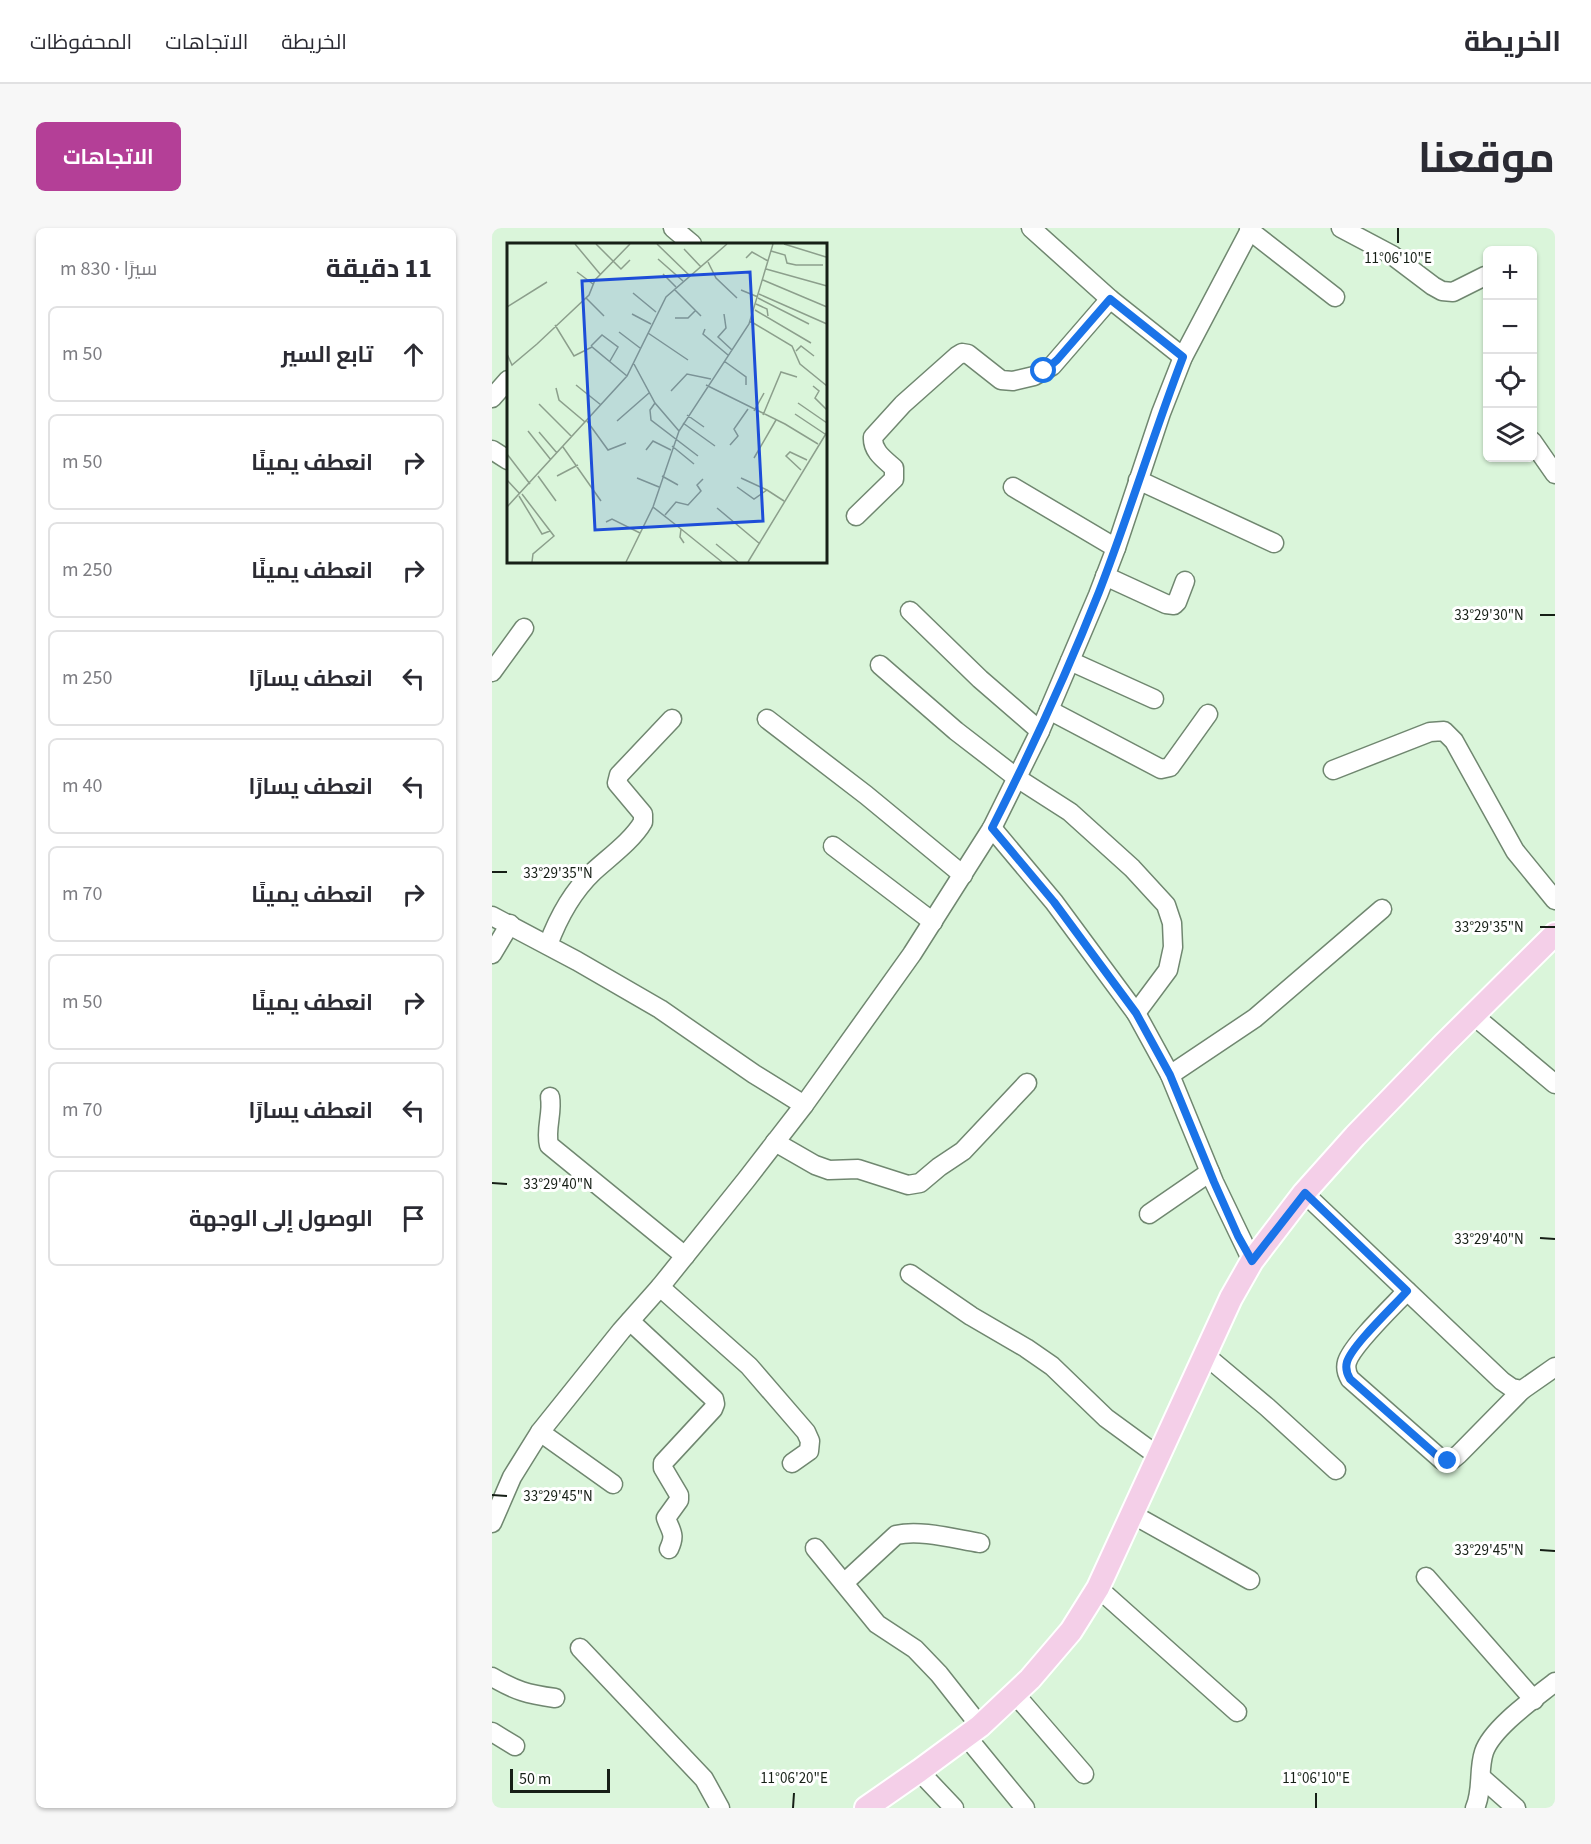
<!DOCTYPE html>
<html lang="ar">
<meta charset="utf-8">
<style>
:root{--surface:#fff;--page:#f7f7f7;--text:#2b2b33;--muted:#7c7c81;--line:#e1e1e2;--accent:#b43f97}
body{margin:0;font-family:"Source Sans 3",Cairo,sans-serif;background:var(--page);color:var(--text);direction:rtl}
.controls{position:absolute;right:18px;top:18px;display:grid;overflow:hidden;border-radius:9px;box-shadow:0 2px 4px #0004}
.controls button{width:54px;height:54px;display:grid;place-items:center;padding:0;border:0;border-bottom:2px solid var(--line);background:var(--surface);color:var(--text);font:30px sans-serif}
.scale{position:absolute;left:18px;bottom:15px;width:100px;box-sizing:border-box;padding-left:6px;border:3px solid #161f16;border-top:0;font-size:16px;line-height:21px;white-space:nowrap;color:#161f16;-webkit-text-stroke:4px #fff;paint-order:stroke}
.stop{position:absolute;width:18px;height:18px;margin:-14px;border:4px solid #1a73e8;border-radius:50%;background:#fff}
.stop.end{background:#1a73e8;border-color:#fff;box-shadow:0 2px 6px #0008}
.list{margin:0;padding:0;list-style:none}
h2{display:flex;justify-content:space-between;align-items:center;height:78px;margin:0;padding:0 24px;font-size:26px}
h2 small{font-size:20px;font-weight:400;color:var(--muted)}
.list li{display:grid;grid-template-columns:39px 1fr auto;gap:18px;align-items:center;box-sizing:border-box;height:96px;margin:0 12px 12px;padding:0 12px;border:2px solid var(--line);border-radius:9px}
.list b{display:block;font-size:22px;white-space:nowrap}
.list em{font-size:20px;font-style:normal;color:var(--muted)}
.icon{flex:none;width:33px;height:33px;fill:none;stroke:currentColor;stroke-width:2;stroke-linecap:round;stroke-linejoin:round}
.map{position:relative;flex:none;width:1063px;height:1580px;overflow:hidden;direction:ltr;border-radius:9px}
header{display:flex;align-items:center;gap:36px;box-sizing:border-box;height:84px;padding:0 30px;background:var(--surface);border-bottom:2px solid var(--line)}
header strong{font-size:28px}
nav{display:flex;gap:33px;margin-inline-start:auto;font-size:21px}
.intro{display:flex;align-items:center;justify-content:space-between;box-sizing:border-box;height:144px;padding:0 36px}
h1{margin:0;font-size:42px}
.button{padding:15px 27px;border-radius:9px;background:var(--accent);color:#fff;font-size:21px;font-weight:700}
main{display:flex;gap:36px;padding:0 36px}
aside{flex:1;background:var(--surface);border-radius:9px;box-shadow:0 2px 4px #0004}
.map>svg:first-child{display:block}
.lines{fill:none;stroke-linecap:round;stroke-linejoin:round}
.minor-casing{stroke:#708770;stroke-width:21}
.major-casing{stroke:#fff;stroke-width:26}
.minor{stroke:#fff;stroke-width:18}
.major{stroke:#f4cfe8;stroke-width:22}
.route{stroke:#1a73e8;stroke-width:8}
.ticks{fill:none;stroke:#161f16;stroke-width:2}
.inset-road{fill:none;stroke:#8c9f8c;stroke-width:1.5}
.view{fill:#1d4ed8;fill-opacity:0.15;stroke:#1d4ed8;stroke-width:3}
.inset-edge{fill:none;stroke:#161f16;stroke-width:3}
.ticks-label{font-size:15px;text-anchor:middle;fill:#161f16;stroke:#fff;stroke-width:6;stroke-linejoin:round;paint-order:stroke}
</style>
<header>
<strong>الخريطة</strong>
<nav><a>الخريطة</a><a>الاتجاهات</a><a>المحفوظات</a></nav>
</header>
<div class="intro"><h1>موقعنا</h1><a class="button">الاتجاهات</a></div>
<main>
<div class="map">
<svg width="1063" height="1580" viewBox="0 0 1063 1580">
<rect width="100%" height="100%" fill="#daf5da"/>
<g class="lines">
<g class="minor-casing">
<g id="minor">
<path d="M181,0L200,16"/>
<path d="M539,0L618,71L691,129"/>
<path d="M849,0L900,27L941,58L950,63L961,64L993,48"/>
<path d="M757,2L843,69"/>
<path d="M0,170L16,152"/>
<path d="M1040,213L1063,246"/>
<path d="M0,222L16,232"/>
<path d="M646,252L782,315"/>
<path d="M521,259L624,320"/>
<path d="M364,288L402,251V240C392,231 380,223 381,209L411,176L465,128L470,125L476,126L509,152L521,153L542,148L560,138L618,71"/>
<path d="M613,348L674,376L682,377L685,374L693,353"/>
<path d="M418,383L488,451L548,503"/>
<path d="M578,433L662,471"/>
<path d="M388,437L464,503L525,550L578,584L640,640L674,677L680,695L681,719L676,742L644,785"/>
<path d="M0,444L32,400"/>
<path d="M557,482L669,541L678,539L716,486"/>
<path d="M275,491L374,567L471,647"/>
<path d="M841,542L938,504L952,503L962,513L1023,623L1063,672"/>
<path d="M500,600L562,674L644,785L678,847L722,954L760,1033"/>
<path d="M341,618L441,694"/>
<path d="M0,688L85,733L168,781L262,846L312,877"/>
<path d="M56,717C66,690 79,665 101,644C116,630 140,613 151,594V586L125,555L127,547L180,491"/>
<path d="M0,726L18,696"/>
<path d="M981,787L1063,856"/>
<path d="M678,847L763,790L890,681"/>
<path d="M58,869C61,885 53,901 57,917L193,1028"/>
<path d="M283,914L323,937L337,942L366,941L416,957L428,955L447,939L471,923L535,855"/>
<path d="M812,965L1010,1153L1020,1160L1030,1162L1063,1139"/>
<path d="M657,986L718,944"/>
<path d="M418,1046L479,1088L534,1120L560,1138L614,1190L666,1228"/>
<path d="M168,1059L257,1138L314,1204L318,1213L317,1223L300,1235"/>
<path d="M915,1063C901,1078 860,1117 855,1134C853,1141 855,1146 858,1151L950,1232L961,1231L967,1226L1030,1162"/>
<path d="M138,1093L222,1171L223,1176L221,1181L171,1235V1240L187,1267V1272L174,1290C179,1304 184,1306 177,1321"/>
<path d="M713,1127L775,1179L844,1242"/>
<path d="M48,1204L121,1256"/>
<path d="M640,1286L758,1352"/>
<path d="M0,1295L20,1249L48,1204L129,1103L168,1059L254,952L312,877L420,726L500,600L548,503L606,367L624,320L669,185L691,129L759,0"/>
<path d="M323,1320L385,1396L423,1421L447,1446L488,1498"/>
<path d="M934,1349L1042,1472"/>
<path d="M352,1355L404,1307C428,1301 463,1311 488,1315"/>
<path d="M606,1360L745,1484"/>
<path d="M88,1420L212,1551L228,1580"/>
<path d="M0,1449C24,1463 35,1466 63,1470"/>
<path d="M522,1465L592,1546"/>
<path d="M0,1504L23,1518"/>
<path d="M474,1508L533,1580"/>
<path d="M427,1543L462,1580"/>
<path d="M990,1550L1024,1580"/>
<path d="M983,1580C991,1562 986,1542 992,1524C1000,1500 1043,1470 1063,1454"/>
</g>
</g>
<g class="major-casing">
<path id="major" d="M374,1580L427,1543L488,1498L538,1451L579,1403L606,1360L739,1070L760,1033L812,965L863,908L952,816L1063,706"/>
</g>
<use href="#minor" class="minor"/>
<use href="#major" class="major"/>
</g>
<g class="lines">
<path class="route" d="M552,143L565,132L618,71L691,129C661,207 637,287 607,364C575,445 539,523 500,600L562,674L644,785L678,847L722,954L746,1008L760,1033L813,965L915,1063C902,1078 860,1117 855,1134C853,1141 855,1146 858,1151L950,1232L956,1233"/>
</g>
<path class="ticks" d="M906,15V0M1048,387H1063M0,644H15M1048,699H1063M0,955L15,956M1048,1010L1063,1011M0,1267L15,1268M1048,1322L1063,1323M301,1580L302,1565M824,1580V1565"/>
<g transform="translate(15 15)">
<rect width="320" height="320" fill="#daf5da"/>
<path class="inset-road" d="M68,1L93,31M89,1L114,26L123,17M150,1L183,33M277,1L319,14M177,6L194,24M264,8L278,12L280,20L289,22H316M239,15L245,9L261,18M151,16L176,38M201,19L209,35L230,55M259,26L320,43M70,29L86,41M156,31L169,44M256,37L320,64M167,46L194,73M234,47L251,54M126,50L149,69M252,51L320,81M79,55L97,73M251,55L302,81M249,61L260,66L261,73M0,64L40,39M248,67L304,100M125,71L144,81M217,71L219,85L211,94L225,107M168,75H181L189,67M243,78L285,103L293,121L320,143M48,82L67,113L85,104L120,133M198,86L196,91L221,112M112,89L133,105M141,90L181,117M84,103L95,92L111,104L103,118M289,108L294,103L307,113M0,111L5,122L30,101L82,52L88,37L123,1M217,118L239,134V142M127,121L148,160L172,188M69,142L94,162M199,142L278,181L311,201M306,143L312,148L308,155L320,167M49,145L52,157L78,179M164,148L180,131L204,136M148,160L143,167L144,177L191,213M291,160L320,180M32,161L65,194M247,168L257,150M288,171L318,191M180,172L197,184M256,172L274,129L290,134M80,178L101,207L119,200M110,178L142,150M176,180L208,203M21,188L44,217M32,189L50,210M223,202L231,193L227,186L241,166M165,203L187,221M56,204L94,258M139,207L146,198L164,207M0,211L23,241M247,215L269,177M294,227L279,213L283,209L300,217M31,233L49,258M50,233L71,222M155,233L171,242M130,235L152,244M234,235L260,247M0,237L13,251M230,244L247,256L260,247L277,258M15,251L47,293L26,311L25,319M12,253L35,291L43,288M0,264L120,133L159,54L220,1M146,264L174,286L173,294L177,300M210,265L253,301M158,272L169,259L181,262L194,248L190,242L196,236M99,279L105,276L133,290M174,286L215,319M209,301L231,319M119,319L146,264L172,188L242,81L266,1M241,319L320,189"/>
<path class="view" d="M243,29L256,278L88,287L75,38Z"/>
<rect width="320" height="320" class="inset-edge"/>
</g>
<g class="ticks-label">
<text x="906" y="35">11°06'10"E</text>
<text x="997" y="392">33°29'30"N</text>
<text x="66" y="650">33°29'35"N</text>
<text x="997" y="704">33°29'35"N</text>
<text x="66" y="961">33°29'40"N</text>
<text x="997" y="1016">33°29'40"N</text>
<text x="66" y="1273">33°29'45"N</text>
<text x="997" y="1327">33°29'45"N</text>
<text x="302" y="1555">11°06'20"E</text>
<text x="824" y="1555">11°06'10"E</text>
</g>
</svg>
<div class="controls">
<button>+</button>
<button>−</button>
<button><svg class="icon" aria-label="locate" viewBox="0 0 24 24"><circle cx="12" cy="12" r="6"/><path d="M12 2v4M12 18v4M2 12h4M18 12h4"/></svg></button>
<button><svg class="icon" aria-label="layers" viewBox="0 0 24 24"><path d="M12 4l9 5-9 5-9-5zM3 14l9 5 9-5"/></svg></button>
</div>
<div class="scale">50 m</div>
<div class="stop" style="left:552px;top:143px"></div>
<div class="stop end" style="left:956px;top:1233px"></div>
</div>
<aside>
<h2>11 دقيقة<small>سيرًا · 830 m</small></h2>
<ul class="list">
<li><svg class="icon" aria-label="ahead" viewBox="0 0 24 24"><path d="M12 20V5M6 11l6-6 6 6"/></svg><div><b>تابع السير</b></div><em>50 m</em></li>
<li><svg class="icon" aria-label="right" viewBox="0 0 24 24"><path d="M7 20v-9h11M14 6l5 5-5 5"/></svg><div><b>انعطف يمينًا</b></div><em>50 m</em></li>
<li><svg class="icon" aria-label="right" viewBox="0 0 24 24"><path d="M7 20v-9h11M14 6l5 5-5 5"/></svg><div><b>انعطف يمينًا</b></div><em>250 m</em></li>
<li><svg class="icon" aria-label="left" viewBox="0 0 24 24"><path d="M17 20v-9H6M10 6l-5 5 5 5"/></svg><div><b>انعطف يسارًا</b></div><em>250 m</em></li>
<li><svg class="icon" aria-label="left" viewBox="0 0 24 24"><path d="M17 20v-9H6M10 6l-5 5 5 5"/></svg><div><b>انعطف يسارًا</b></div><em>40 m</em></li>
<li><svg class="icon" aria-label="right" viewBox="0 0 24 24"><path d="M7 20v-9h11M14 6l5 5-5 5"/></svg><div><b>انعطف يمينًا</b></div><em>70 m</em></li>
<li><svg class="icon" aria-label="right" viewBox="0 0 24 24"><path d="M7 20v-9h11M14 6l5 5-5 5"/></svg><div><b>انعطف يمينًا</b></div><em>50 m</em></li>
<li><svg class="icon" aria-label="left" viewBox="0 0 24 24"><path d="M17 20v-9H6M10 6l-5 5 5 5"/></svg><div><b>انعطف يسارًا</b></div><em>70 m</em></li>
<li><svg class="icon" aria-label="arrive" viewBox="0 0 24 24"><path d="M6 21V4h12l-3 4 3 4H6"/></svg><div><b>الوصول إلى الوجهة</b></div></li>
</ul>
</aside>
</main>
